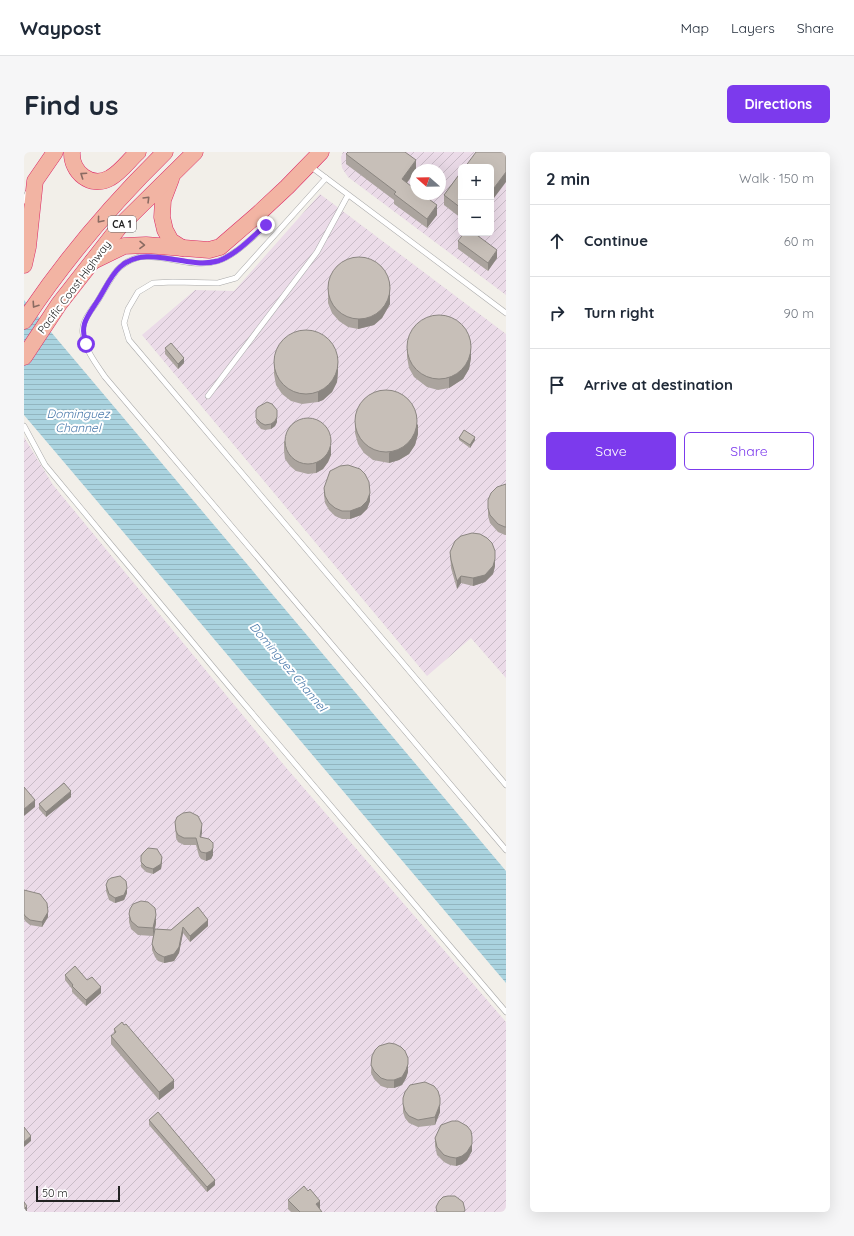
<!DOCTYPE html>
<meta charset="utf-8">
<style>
:root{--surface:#fff;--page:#f6f6f7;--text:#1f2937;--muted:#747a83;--line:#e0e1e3;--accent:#7c3aed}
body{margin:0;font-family:Quicksand,sans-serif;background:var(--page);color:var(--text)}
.controls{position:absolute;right:12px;top:12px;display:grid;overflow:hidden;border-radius:6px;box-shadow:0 4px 16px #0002}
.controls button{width:36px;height:36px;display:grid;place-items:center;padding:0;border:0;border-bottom:1px solid var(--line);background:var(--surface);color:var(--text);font:20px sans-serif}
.compass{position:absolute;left:386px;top:12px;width:36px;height:36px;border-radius:50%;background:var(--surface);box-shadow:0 4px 16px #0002;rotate:290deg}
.scale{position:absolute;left:12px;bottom:10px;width:84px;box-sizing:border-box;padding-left:4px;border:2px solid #222;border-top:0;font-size:11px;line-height:14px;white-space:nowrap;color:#222;-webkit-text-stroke:3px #fff;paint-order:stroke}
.stop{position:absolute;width:12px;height:12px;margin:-9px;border:3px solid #7c3aed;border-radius:50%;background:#fff}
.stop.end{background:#7c3aed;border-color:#fff;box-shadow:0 1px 4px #0008}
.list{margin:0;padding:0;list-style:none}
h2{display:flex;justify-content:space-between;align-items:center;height:52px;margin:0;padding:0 16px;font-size:17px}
h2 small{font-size:13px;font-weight:400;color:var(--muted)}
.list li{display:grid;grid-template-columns:26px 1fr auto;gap:12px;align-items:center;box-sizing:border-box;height:72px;padding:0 16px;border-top:1px solid var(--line)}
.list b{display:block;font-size:15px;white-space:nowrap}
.list em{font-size:13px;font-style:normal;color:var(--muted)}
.actions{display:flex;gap:8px;padding:12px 16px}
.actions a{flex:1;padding:9px 0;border:1px solid var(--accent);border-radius:6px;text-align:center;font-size:14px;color:var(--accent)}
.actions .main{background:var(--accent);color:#fff}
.icon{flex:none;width:22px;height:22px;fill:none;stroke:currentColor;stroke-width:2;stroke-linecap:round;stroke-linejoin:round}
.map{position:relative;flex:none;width:482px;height:1060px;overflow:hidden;border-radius:6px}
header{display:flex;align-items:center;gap:24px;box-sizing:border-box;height:56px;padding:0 20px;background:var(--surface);border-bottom:1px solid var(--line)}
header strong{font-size:19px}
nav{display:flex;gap:22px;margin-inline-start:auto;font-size:14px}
.intro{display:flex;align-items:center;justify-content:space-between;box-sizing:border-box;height:96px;padding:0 24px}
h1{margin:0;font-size:28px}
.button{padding:10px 18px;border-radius:6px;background:var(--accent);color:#fff;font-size:14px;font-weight:700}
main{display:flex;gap:24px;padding:0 24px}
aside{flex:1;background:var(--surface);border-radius:6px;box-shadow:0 4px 16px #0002}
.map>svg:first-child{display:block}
.industrial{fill:url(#industrial-furrows);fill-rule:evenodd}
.water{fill:url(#water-rules)}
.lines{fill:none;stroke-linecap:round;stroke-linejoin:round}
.service-casing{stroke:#a9a9a9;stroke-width:6}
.trunk-casing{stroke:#dc2a67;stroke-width:17}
.service{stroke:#fff;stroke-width:5}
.trunk{stroke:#f2b4a3;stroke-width:16}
.wall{fill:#aba49e}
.shaded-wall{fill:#8b8681}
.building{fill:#c7bfb8;stroke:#8b8681}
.oneway{stroke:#8a6b62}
.route{stroke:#7c3aed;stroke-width:5}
.labels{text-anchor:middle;stroke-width:4;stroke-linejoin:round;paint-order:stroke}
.shield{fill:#fff;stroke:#646464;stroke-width:1}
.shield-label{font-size:10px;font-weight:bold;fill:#222}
.street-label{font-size:11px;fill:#222;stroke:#fff}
.water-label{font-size:12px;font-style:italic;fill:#4a7aab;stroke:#fff}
</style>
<header>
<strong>Waypost</strong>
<nav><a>Map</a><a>Layers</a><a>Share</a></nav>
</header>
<div class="intro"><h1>Find us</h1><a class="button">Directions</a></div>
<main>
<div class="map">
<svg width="482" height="1060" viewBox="0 0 482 1060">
<defs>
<pattern id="industrial-furrows" width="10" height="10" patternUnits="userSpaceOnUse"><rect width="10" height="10" fill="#ebdbe8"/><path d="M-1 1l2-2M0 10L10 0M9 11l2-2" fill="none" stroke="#c9bcc7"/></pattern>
<pattern id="water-rules" width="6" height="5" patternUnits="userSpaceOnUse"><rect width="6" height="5" fill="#aad3df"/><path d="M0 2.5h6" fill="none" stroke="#92b5bf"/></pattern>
</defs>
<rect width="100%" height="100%" fill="#f2efe9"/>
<g class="industrial">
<path d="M319,0H482V143L324,25L318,16L317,5ZM437,15H467V81H437ZM392,18H416V42H392Z"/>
<path d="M296,42L482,182V526L447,486L403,524L118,183L171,138L210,139Z"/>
<path d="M0,285L29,333L259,612L482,870V1060H0Z"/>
</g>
<path class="water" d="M0,148L482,719V831L0,263Z"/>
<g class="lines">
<g class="service-casing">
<g id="service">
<path d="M286,14L482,161"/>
<path d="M302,26L212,126L194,131L149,130L129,131L114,140L104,157L100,171L105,188L482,633"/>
<path d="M0,49L4,40"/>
<path d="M234,64L243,73C228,85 212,103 194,109C168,117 142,102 116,105C107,107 100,111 94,117C86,126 80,139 73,150C69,156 63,163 60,171C59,174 58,178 59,182C61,198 73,213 81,225L482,698"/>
<path d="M184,244L293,100L324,43"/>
<path d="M0,274L21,313L79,383L210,540L482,860"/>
</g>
</g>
<g class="trunk-casing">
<g id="trunk">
<path d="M48,0C47,20 67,37 86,26C97,20 105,8 114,0"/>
<path d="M147,27L139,48L138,65L141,78L147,89L158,96"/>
<path d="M69,109L100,94L122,93L185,98L196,95L233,63L263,35L297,0"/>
<path d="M0,113L4,95L11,29L31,0"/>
<path d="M0,169C41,107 88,52 141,0"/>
<path d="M0,205L35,152L96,74L171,0"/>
</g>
</g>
<use href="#service" class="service"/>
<use href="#trunk" class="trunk"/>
</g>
<g class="wall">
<path d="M322,2L392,18L383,31L413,63L403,76L370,52V48L322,12Z"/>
<path d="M437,20V66L420,53V43Z"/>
<path d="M434,89L473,106L464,119L434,97Z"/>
<path d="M304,130L366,152L358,166L350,173L334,177L324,175L315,169L308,161L304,151Z"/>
<path d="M383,195L447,206L445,217L439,227L425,236L414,238L403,235L390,225L385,216L383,205Z"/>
<path d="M141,196L160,211L154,217L141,202Z"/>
<path d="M250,212L314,219L313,230L308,240L299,248L294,250L278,252L267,249L258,242L252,233L250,222Z"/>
<path d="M232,258L253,270L251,274L247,277L241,278L237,277L232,271Z"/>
<path d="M331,271L394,282L391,293L385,302L375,308L365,311L349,308L340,301L334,292L331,281Z"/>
<path d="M435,286L451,288L446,296L435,288Z"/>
<path d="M260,289L307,303L304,310L299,317L292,321L284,322L272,319L266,314L261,307L260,299Z"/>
<path d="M482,332V383H481L474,380L466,371L464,364V356Z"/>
<path d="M300,336L346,349L343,357L337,363L326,367H318L311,364L305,358L301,351L300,343Z"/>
<path d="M426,400L471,414L469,422L461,430L449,434L437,431L433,437L427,416Z"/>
<path d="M47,645L22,665L15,657V652Z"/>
<path d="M151,670L178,680L177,685L189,703L187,707L182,709L177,707L175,704L172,693H160L154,690L152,686Z"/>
<path d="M117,704L138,710L137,717L129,722L122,720L117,715Z"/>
<path d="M82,733L103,741L100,748L91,751L85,748L82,739Z"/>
<path d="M0,738L24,765L18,775L6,773L1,769L0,767Z"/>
<path d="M174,755L184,774L166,790L159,781L155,801L150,809L140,811L134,809L131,805L128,798V792L129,784L114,783L107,777L105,770V762L132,771L131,777L147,778Z"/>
<path d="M41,823L77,841L62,854L48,840V837L41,828Z"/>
<path d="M100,873L150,936L135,948L87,892V884L90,882V877Z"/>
<path d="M348,904L384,920L382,926L378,933L370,936H363L357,934L350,927L347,921Z"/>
<path d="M379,946L416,960L411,973L394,975L385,971L381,966L379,960Z"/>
<path d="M125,968L191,1033L183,1040L125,973Z"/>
<path d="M411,986L448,993V999L443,1008L438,1012L432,1014L426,1013L420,1010L413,1003L411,994Z"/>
<path d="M264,1048L296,1057L298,1060H267L264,1057Z"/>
</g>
<g class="shaded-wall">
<path d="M392,8V18L378,37V27Z"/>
<path d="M482,20V30L467,50V40Z"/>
<path d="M413,53V63L403,76V67Z"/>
<path d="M473,98V106L464,119V111Z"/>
<path d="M366,131V152L358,166L350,173L334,177V167Z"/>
<path d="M447,196V206L445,217L439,227L425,236V226Z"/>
<path d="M160,206V211L154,217V212Z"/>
<path d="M314,209V219L313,230L308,240L299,248L294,250V240Z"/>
<path d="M253,265V270L251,274L247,277V272Z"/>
<path d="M394,272V282L391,293L385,302L375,308L365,311V301Z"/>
<path d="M451,285V288L446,296V293Z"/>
<path d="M307,293V303L304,310L299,317L292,321V311Z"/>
<path d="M346,341V349L343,357L337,363L326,367V359Z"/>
<path d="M471,407V414L469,422L461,430L449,434V426Z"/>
<path d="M437,424V431L433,437V429Z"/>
<path d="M47,639V645L22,665V660Z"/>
<path d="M11,648V655L0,664V657Z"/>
<path d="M178,672V680L176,692V685Z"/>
<path d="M189,696V703L187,707L182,709V701Z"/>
<path d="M138,705V710L137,717L129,722V717Z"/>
<path d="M103,736V741L100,748L91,751V746Z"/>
<path d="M24,760V765L18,775V770Z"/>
<path d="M132,763V771L129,784V776Z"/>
<path d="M184,768V774L166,790V784Z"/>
<path d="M159,775V781L155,801L150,809L140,811V805Z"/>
<path d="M77,835V841L62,854V848Z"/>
<path d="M384,912V920L382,926L378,933L370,936V928Z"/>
<path d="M150,928V936L135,948V940Z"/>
<path d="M416,952V960L411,973V965Z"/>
<path d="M7,984V989L0,995V990Z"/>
<path d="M448,985V999L443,1008L438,1012L432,1014V1006Z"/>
<path d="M191,1028V1033L183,1040V1035Z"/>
<path d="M296,1049V1058L292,1052Z"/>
<path d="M3,1054V1059L2,1060H0V1057Z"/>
</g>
<g class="building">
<path d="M324,0H381L392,8L378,27L392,38V42H398L413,53L403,67L370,42L372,40L322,2Z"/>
<path d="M452,0H482V20L467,40V15H441Z"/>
<path d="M437,20V56L420,43Z"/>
<path d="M440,81H450L473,98L464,111L434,89Z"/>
<circle cx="335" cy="136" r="31"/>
<circle cx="415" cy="195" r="32"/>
<circle cx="282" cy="210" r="32"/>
<path d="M147,191L160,206L154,212L141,196Z"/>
<circle cx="362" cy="269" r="31"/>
<path d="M243,250L248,252L253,258V265L251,269L247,272L241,273L237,271L232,266V258L234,255Z"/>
<circle cx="284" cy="289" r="23"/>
<path d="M440,278L451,285L446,293L435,286Z"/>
<path d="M324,313L336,317L341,322L345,330L346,341L343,349L337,355L326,359H318L311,356L305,351L301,344L300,336L306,319L316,314Z"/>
<path d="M482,332V375H481L474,372L466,363L464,356V348L467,341L473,335Z"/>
<path d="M448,381L456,382L463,386L468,391L471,399V407L469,414L461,423L449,426L437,424L433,429L427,408L426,400L431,389L437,384Z"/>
<path d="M40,631L47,639L22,660L15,652Z"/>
<path d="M0,635L11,648L0,657Z"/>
<path d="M166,660L174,664L178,672L176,685L185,687L189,691V696L187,699L182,701L177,700L175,697L172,686H160L154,683L152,679L151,670L153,665L159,661Z"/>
<path d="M124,696L133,697L138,705L137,712L129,717L122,715L117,710V704L119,701Z"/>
<path d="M96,724L102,729L103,736L100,743L91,746L85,742L82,733L84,728L87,726Z"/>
<path d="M0,738L16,742L23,751L24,760L18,770L6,768L1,764L0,762Z"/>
<path d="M117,749L124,750L131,756L132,763L129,776L114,775L107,769L105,762L106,757L109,752Z"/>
<path d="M174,755L184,768L166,784L159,775L155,795L150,802L140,805L134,802L131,799L128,792L131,777L147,778Z"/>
<path d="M51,814L63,828L68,825L77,835L62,848L48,834L49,833L41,823Z"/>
<path d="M98,870L100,873L102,872L150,928L135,940L87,884L92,880L90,877Z"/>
<path d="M365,891L371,892L377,895L381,899L384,906V912L382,918L378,925L370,928H363L357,926L350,919L347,913L348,904L351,898L355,894Z"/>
<path d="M401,930L410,934L414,939L416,946V952L411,965L394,968L385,964L381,959L379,952V946L381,940L386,933Z"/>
<path d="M134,960L191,1028L183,1035L125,968Z"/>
<path d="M428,969H434L443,974L447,979L448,985V992L443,1000L438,1004L432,1006L426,1005L420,1003L413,995L411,986L417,973Z"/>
<path d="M0,975L7,984L0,990Z"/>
<path d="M280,1034L284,1039L286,1037L296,1049L292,1052L298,1060H276L264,1048Z"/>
<path d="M424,1044H431L439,1050L441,1058L440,1060H413L412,1055L415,1049L419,1045Z"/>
<path d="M0,1050L3,1054L0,1057Z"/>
</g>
<defs><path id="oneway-chevron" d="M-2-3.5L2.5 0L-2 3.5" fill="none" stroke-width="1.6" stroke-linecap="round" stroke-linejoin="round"/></defs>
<g class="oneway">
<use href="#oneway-chevron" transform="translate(59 23) rotate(-146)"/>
<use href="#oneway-chevron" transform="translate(123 47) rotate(-45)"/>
<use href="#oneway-chevron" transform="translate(76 68) rotate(130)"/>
<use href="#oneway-chevron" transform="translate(118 93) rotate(1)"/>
<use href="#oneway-chevron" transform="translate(11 153) rotate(124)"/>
</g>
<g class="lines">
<path class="route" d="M62,192C55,172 64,164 74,148C81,137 87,123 96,115C123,91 162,118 194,109C212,103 228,85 242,73"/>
</g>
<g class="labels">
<rect class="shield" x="84" y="64" width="28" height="16" rx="3"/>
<g class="shield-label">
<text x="98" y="76">CA 1</text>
</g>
<g class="street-label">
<text transform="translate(50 135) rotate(-53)" y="4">Pacific Coast Highway</text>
</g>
<g class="water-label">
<text x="54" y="266">Dominguez<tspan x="54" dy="14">Channel</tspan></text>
<text transform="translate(264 515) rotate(50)" y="4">Dominguez Channel</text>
</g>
</g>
</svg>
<div class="controls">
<button>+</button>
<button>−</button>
</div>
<svg class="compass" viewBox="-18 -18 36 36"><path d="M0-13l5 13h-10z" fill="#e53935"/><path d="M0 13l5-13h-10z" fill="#747a83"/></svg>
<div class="scale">50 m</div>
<div class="stop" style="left:62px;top:192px"></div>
<div class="stop end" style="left:242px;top:73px"></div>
</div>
<aside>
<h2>2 min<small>Walk · 150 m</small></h2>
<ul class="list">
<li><svg class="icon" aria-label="ahead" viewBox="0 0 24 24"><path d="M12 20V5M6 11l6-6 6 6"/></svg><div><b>Continue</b></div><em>60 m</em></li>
<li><svg class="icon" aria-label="right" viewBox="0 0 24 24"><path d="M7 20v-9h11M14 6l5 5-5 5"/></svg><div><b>Turn right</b></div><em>90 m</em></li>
<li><svg class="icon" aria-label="arrive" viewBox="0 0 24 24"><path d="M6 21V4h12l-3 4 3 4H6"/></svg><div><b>Arrive at destination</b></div></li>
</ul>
<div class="actions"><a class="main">Save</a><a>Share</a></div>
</aside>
</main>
